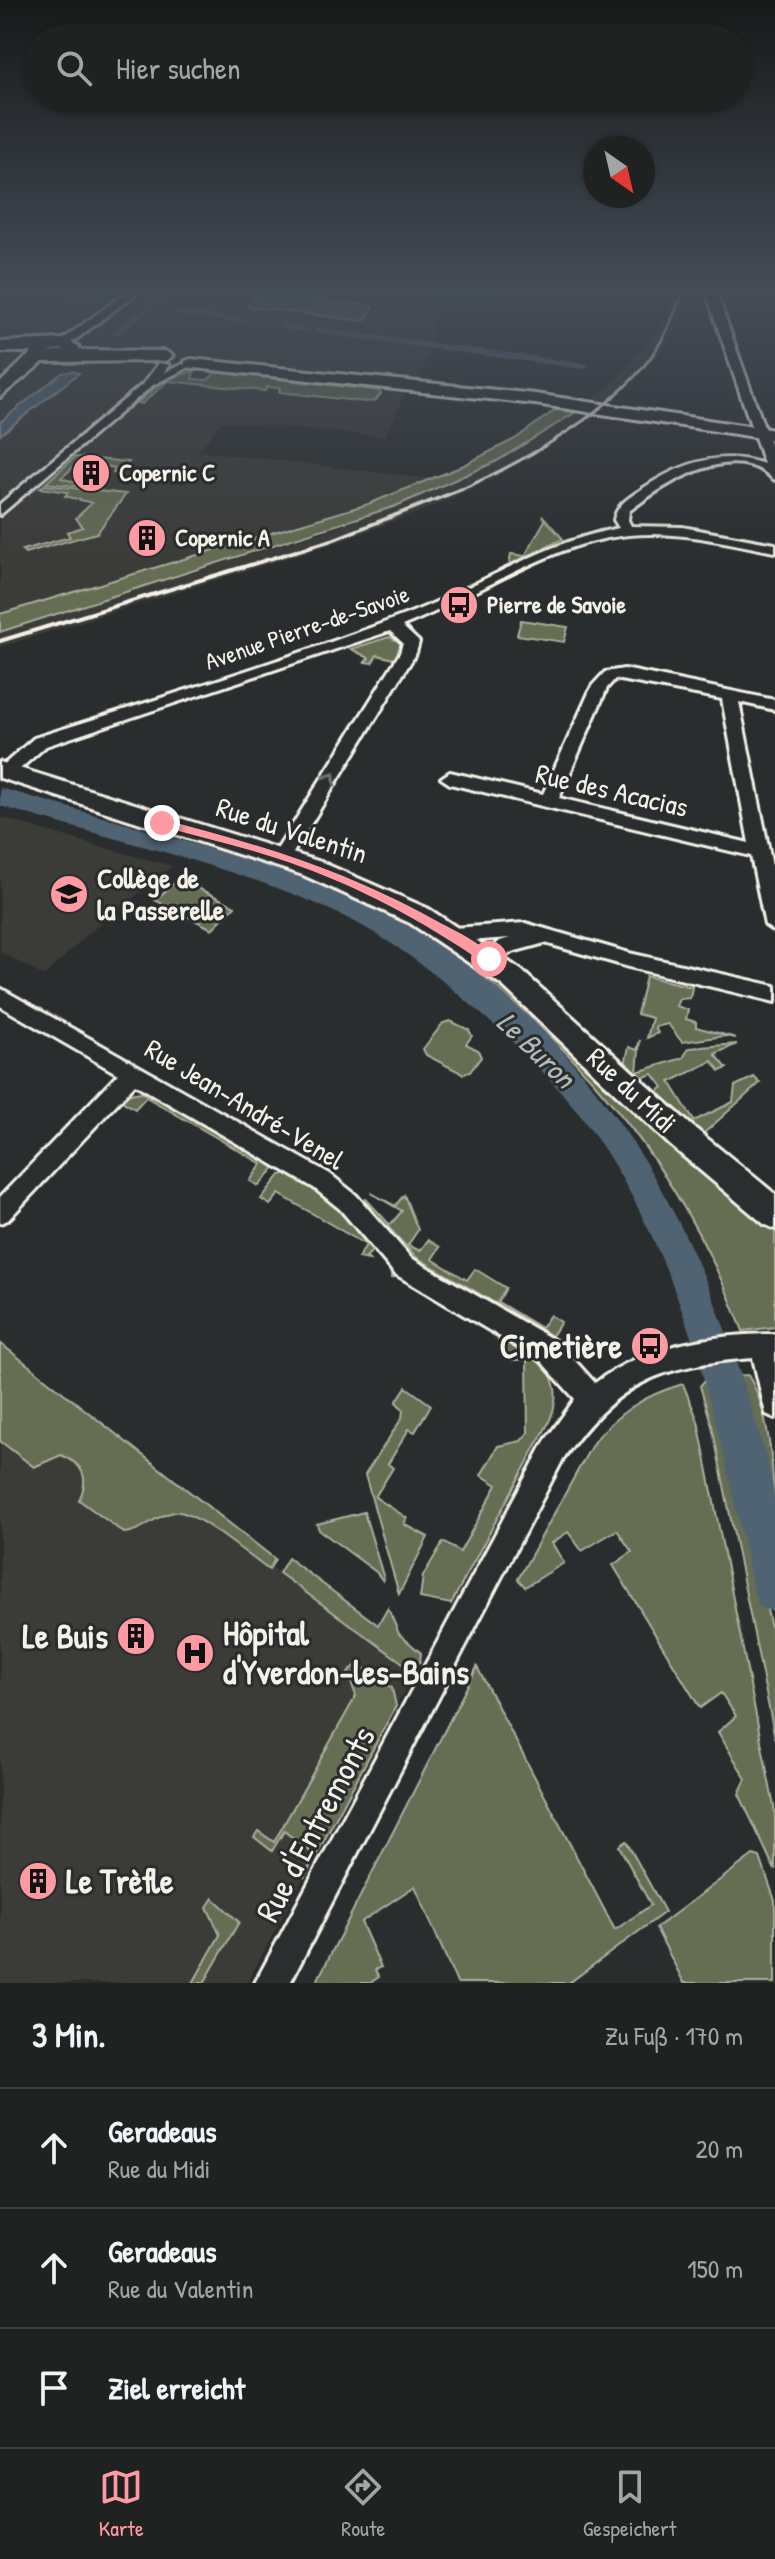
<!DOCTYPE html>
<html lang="de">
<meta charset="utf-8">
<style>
:root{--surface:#202222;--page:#282a2a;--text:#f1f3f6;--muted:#a2a4a5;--line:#3d3f40;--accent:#ff9aa2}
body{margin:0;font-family:"Patrick Hand",sans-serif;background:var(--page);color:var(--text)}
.compass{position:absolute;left:583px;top:136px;width:72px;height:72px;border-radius:50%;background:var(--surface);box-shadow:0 2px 6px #0004;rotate:146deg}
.stop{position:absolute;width:24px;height:24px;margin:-18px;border:6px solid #ff9aa2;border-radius:50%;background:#fff}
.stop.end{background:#ff9aa2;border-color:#fff;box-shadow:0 2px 8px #0008}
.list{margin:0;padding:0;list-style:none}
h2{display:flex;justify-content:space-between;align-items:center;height:104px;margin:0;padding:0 32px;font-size:34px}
h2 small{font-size:26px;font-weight:400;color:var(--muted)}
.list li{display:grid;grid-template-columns:52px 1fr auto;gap:24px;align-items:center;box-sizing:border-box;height:120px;padding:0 32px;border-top:2px solid var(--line)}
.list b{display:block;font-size:30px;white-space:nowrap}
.list p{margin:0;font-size:26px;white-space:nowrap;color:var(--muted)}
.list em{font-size:26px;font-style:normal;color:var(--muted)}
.icon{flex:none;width:44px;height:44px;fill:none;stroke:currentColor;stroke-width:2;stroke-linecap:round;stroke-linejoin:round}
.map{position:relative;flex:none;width:775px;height:1983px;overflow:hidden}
.search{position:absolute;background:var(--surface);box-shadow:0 2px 6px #0004;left:24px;right:24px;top:24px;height:88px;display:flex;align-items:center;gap:20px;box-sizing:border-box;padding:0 28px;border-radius:44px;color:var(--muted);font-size:30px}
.sheet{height:464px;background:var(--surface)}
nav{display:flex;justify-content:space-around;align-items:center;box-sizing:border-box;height:112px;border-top:2px solid var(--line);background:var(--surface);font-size:22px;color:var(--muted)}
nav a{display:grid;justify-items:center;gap:4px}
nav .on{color:var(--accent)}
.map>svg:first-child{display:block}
.built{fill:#3b3a37}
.green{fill:#656d53;stroke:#acaf9e;stroke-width:2}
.water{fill:#506473;stroke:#929ca2;stroke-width:2}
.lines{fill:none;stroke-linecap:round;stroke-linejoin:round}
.canal{fill:#506473;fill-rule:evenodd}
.river{fill:#506473;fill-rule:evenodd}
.street-casing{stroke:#f4f1e8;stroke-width:6}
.secondary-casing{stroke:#f4f1e8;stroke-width:6}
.street{fill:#2a2d2e;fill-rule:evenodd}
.secondary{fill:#2a2d2e;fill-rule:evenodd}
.rail-far1{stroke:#f4f1e8;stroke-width:3}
.rail{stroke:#f4f1e8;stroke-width:4}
.oneway{stroke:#71726f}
.route{fill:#ff9aa2}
.labels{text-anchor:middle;stroke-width:6;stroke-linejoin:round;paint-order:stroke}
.far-poi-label{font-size:24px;font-weight:bold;fill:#f4f1e8;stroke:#2a2d2e;text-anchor:start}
.far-street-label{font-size:24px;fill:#f4f1e8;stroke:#2a2d2e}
.street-label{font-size:28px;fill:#f4f1e8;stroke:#2a2d2e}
.poi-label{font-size:28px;font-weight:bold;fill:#f4f1e8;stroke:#2a2d2e;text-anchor:start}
.water-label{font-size:30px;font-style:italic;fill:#b2b9b9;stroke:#2a2d2e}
.near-poi-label{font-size:34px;font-weight:bold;fill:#f4f1e8;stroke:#2a2d2e;text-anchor:end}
.near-street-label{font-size:34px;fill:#f4f1e8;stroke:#2a2d2e}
</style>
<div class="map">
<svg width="775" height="1983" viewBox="0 0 775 1983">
<rect width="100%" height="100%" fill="#2a2d2e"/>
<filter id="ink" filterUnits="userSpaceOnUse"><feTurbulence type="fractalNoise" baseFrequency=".0125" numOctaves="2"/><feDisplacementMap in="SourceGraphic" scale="16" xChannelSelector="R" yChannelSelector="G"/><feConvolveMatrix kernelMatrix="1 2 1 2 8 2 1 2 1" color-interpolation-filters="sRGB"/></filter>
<g filter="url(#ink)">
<g class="built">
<path d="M0,292H433L432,349L413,392L405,394L385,437L222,421L199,451L432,479L298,527L0,614Z"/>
<path d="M673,292H690L678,326L651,364L589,420L491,480L429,508L338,542L0,647V632L332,529L396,506L497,461L580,410L614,381L654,335L666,314Z"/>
<path d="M0,817L98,846L172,866L88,934L44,976L0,952Z"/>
<path d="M0,1343L275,1559L271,1567L415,1671L247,1983H0Z"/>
</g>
<g class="green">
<path d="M268,293L367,305L374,308L364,321L248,307L252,298Z"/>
<path d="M194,371L192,379L208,380L216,372L380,391L381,394L375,401L366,402L279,392L280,388L267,387L265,391L168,381L142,404L138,403L164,380Z"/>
<path d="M555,410L576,412L497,461L396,506L0,632V614L368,504L458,468L515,439Z"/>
<path d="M75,457L129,462L122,472L113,473L115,468L81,461L61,478L95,488L46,483Z"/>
<path d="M44,485L126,494L97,533L25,553L22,550L70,537L67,532L83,527L76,518L92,503L65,496L68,492L40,488Z"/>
<path d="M542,515L563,539L509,565L511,554L525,556L545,520Z"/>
<path d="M521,620L568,627L564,642L517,635Z"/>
<path d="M389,637L404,643L398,660L377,655L372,663L365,662L369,658L351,649Z"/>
<path d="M179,879L235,906L212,929L155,900Z"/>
<path d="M422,929L506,988L642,1119L775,1226V1327L743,1331C675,1155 572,1039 422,929Z"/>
<path d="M646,976L692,987L690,998L679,999L676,1006L688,1010L686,1019L696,1022V1027L736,1038L725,1036L682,1042L668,1024L655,1027L658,1033L647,1038L652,1018L637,1014Z"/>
<path d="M450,1021L469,1030L472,1036L466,1044L478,1050L481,1057L470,1072L463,1074L426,1055L423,1049L443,1023Z"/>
<path d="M640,1040L637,1072L683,1058L689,1048L737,1044L715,1054L727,1068L720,1071L712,1061L670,1082L694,1121L733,1102L735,1086L754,1077L760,1083L703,1134L657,1092L663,1087L653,1074L640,1078L625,1064L629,1047L637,1050Z"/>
<path d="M141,1092L157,1100L159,1097L277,1165L259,1186L250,1181L262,1164L146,1097L135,1109L122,1101L130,1094Z"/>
<path d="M290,1172L331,1198L374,1249L366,1257L369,1260L358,1258L366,1245L279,1194L270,1205L261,1199L280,1175Z"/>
<path d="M371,1193L395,1206L404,1195L418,1230L408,1245L420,1251L428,1240L440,1247L432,1259L467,1280L475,1269L506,1288L498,1302L541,1328L550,1315L561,1322L552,1336L416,1257L364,1201L366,1199L390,1225L402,1211Z"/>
<path d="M393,1271L535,1354C556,1376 562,1395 548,1424L451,1604L420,1598L423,1576L443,1542L460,1552L497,1485L481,1475L498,1446L521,1441L528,1433L527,1360H512L494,1334L396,1276L392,1278L390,1272Z"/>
<path d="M0,1343L275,1559L269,1570C251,1558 194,1509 175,1512C156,1514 143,1532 124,1533L79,1500C90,1477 83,1464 61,1455L34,1467L0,1441Z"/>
<path d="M748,1375C775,1418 775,1503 775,1558L732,1376Z"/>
<path d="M716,1379L775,1646V1738L712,1426L700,1386L705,1380Z"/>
<path d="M683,1384L698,1421L775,1812V1870L739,1794L746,1779L718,1732L736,1716L721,1693L700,1708L613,1565L632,1552L617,1530L582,1551L568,1532L552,1543L564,1563L525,1587L518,1579L593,1443C618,1412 645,1395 683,1384Z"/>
<path d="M406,1387L431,1405L415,1432L409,1429L388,1464L393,1468L375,1497L407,1518L404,1524L428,1537L399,1594L365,1475L402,1418L403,1409L396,1402Z"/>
<path d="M364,1512L384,1579L383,1581L376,1572L319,1530L317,1524Z"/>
<path d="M288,1558L378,1625L388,1608L399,1634L421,1653L420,1662L407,1666L279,1573Z"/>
<path d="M355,1666L366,1669L392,1688L396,1706L304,1878L314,1855L284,1831L272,1851L254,1837L258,1831L274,1842L356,1696L348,1673Z"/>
<path d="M477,1667L615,1930L651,1905L619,1846L626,1841L665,1912L569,1983H457L415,1886L361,1922L381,1967L375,1970L379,1977L370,1983H316Z"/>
<path d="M753,1855L760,1857L775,1901V1983H684L656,1928Z"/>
<path d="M213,1898L239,1922L204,1983H193L220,1935L207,1907Z"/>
</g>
<path class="water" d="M73,371L79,373L0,435V422L62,373Z"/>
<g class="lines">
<g class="canal">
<path d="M49,292H68L116,301L111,304L53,295Z"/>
<path d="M164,292H174L120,334H114V330Z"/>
<path d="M178,310L242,318L247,321L242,324L175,315L173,313Z"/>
<path d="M284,319L287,320V324L310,329L305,332L278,328V324Z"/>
<path d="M318,328L584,363L589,366L584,369L315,333L313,331Z"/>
</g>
<path class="river" d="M0,788C72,808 145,829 217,851C266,866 318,879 365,902C562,1000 678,1174 742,1380C754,1418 770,1460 775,1500C775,1537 775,1576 775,1613L760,1607L754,1592C719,1428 685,1256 583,1119C552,1078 516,1044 478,1011C436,974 390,938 339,914C235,865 111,840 0,806Z"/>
<g class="street-casing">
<g id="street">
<path d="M127,292H138L67,346H59V342Z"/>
<path d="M706,292H716L775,458V480C771,478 769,475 766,473C724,444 662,486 629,511L628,520L631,526L682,527L775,544V552C727,543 678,530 629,535C549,542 476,598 402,626L419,642L416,653L288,861L282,862L273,856L400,653L403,643L390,631L46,746L12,776H0V768L34,738C160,698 287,660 410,613C481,586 543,542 619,528L614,520C617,504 629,498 642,489C679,464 720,449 764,464Z"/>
<path d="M159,363L169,365L163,373L183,364L189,367L153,385L0,515V504L143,384Z"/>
<path d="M624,669L775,700V710L739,702L775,881V932L765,925L751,856L450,784L441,778L450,772L543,794L592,686L605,672ZM615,679L722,699L749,843L559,798L607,688Z"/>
<path d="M525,923L629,953L775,986V1002L629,967L545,943L512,952L489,966L482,964L479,959L500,941L510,938L453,942L443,935L453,928Z"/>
<path d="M0,988L330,1174L356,1195L411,1258L559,1343L595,1383C644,1345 715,1334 775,1334V1418L766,1414L753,1358C661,1365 616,1382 563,1459L290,1983H255L545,1441L575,1399L541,1361L395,1274L340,1209L314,1188L135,1084L8,1220L0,1223V1197L118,1074L0,1006Z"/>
</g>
</g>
<g class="secondary-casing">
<g id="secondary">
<path d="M63,339L78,346L80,350L165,351L173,356L165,361L43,362L0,397V383L32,352H0V342ZM61,349L64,350L47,352Z"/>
<path d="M191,359L535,394L775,430V440L535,404L185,367V361Z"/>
<path d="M0,762L321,862L429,909L521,970L692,1126L775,1194V1229L764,1224L670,1145L502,985L410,923L303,875L0,778Z"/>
</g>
</g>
<use href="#street" class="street"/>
<use href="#secondary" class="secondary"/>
<path class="rail-far1" d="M458,491C523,462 619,409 657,348C668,331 675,310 684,292"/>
<path class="rail" d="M0,641L332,540L462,489"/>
</g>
<defs><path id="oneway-chevron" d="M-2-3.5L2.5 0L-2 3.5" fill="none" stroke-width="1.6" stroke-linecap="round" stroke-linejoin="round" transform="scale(2)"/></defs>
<use class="oneway" href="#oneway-chevron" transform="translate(331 778) rotate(-57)"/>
</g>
<linearGradient id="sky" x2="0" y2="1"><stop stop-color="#171919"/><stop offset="0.51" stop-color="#444c57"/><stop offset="1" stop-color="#444c57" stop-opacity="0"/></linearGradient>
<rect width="775" height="569" fill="url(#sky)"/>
<path class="route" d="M162,819C263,846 340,868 433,919C453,930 481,942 495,959L484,963C423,921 358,886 288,862C246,847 201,838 158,825V820Z"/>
<defs>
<g id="building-disc" transform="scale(2)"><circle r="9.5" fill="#ff9aa2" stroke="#2a2d2e"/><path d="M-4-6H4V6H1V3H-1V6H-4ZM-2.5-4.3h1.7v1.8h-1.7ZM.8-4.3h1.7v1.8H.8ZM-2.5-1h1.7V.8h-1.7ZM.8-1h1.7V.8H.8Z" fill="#111"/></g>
<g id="bus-disc" transform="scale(2)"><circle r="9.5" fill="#ff9aa2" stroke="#2a2d2e"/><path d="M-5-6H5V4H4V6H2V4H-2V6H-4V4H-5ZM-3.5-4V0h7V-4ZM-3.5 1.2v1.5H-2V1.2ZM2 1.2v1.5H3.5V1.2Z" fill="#111"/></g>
<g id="school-disc" transform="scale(2)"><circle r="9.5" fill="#ff9aa2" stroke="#2a2d2e"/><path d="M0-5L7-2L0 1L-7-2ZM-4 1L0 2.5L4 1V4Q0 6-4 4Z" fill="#111"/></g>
<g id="hospital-disc" transform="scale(2)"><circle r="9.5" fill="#ff9aa2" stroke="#2a2d2e"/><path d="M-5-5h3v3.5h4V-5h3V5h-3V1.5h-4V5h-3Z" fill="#111"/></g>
</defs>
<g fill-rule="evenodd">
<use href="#building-disc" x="91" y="473"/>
<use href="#building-disc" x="147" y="538"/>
<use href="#bus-disc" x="459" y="605"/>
<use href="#school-disc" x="69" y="894"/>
<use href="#bus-disc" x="650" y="1346"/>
<use href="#building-disc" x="136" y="1636"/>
<use href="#hospital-disc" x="195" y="1653"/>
<use href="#building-disc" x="38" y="1881"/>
</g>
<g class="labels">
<g class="far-poi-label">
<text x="119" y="481">Copernic C</text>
<text x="175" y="546">Copernic A</text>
<text x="487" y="613">Pierre de Savoie</text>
</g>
<g class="far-street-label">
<text transform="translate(307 628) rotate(-19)" y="8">Avenue Pierre-de-Savoie</text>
</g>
<g class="street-label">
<text transform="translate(612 790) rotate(13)" y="10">Rue des Acacias</text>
<text transform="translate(292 830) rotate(18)" y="10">Rue du Valentin</text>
<text transform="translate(632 1090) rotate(43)" y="10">Rue du Midi</text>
<text transform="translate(245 1104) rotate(31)" y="10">Rue Jean-André-Venel</text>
</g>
<g class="poi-label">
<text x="97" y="888">Collège de<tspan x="97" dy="32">la Passerelle</tspan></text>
</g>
<g class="water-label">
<text transform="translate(536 1050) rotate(44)" y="10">Le Buron</text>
</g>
<g class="near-poi-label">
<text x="622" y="1358">Cimetière</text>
<text x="223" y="1645" text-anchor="start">Hôpital<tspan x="223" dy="39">d'Yverdon-les-Bains</tspan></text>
<text x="108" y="1648">Le Buis</text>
<text x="66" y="1893" text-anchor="start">Le Trèfle</text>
</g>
<g class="near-street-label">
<text transform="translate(315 1824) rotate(-62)" y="12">Rue d'Entremonts</text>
</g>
</g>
</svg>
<svg class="compass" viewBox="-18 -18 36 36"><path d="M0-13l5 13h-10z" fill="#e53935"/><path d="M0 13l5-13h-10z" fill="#a2a4a5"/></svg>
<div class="stop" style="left:489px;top:959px"></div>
<div class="stop end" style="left:162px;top:823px"></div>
<div class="search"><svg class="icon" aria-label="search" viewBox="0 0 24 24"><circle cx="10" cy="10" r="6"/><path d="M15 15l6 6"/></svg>Hier suchen</div>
</div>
<section class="sheet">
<h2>3 Min.<small>Zu Fuß · 170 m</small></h2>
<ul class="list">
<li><svg class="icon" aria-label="ahead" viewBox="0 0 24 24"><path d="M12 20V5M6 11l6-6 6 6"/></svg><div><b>Geradeaus</b><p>Rue du Midi</p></div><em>20 m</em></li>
<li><svg class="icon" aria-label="ahead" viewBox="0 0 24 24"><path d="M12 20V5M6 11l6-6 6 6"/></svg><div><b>Geradeaus</b><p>Rue du Valentin</p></div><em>150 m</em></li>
<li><svg class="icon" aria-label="arrive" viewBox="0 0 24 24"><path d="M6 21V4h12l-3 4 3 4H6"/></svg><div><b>Ziel erreicht</b></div></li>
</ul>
</section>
<nav>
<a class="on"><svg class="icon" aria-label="map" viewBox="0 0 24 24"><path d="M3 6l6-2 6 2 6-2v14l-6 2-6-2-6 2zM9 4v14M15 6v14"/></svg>Karte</a>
<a><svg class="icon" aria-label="directions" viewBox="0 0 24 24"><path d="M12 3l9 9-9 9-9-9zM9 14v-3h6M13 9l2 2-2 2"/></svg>Route</a>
<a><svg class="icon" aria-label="saved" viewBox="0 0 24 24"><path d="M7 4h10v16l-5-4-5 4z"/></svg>Gespeichert</a>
</nav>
